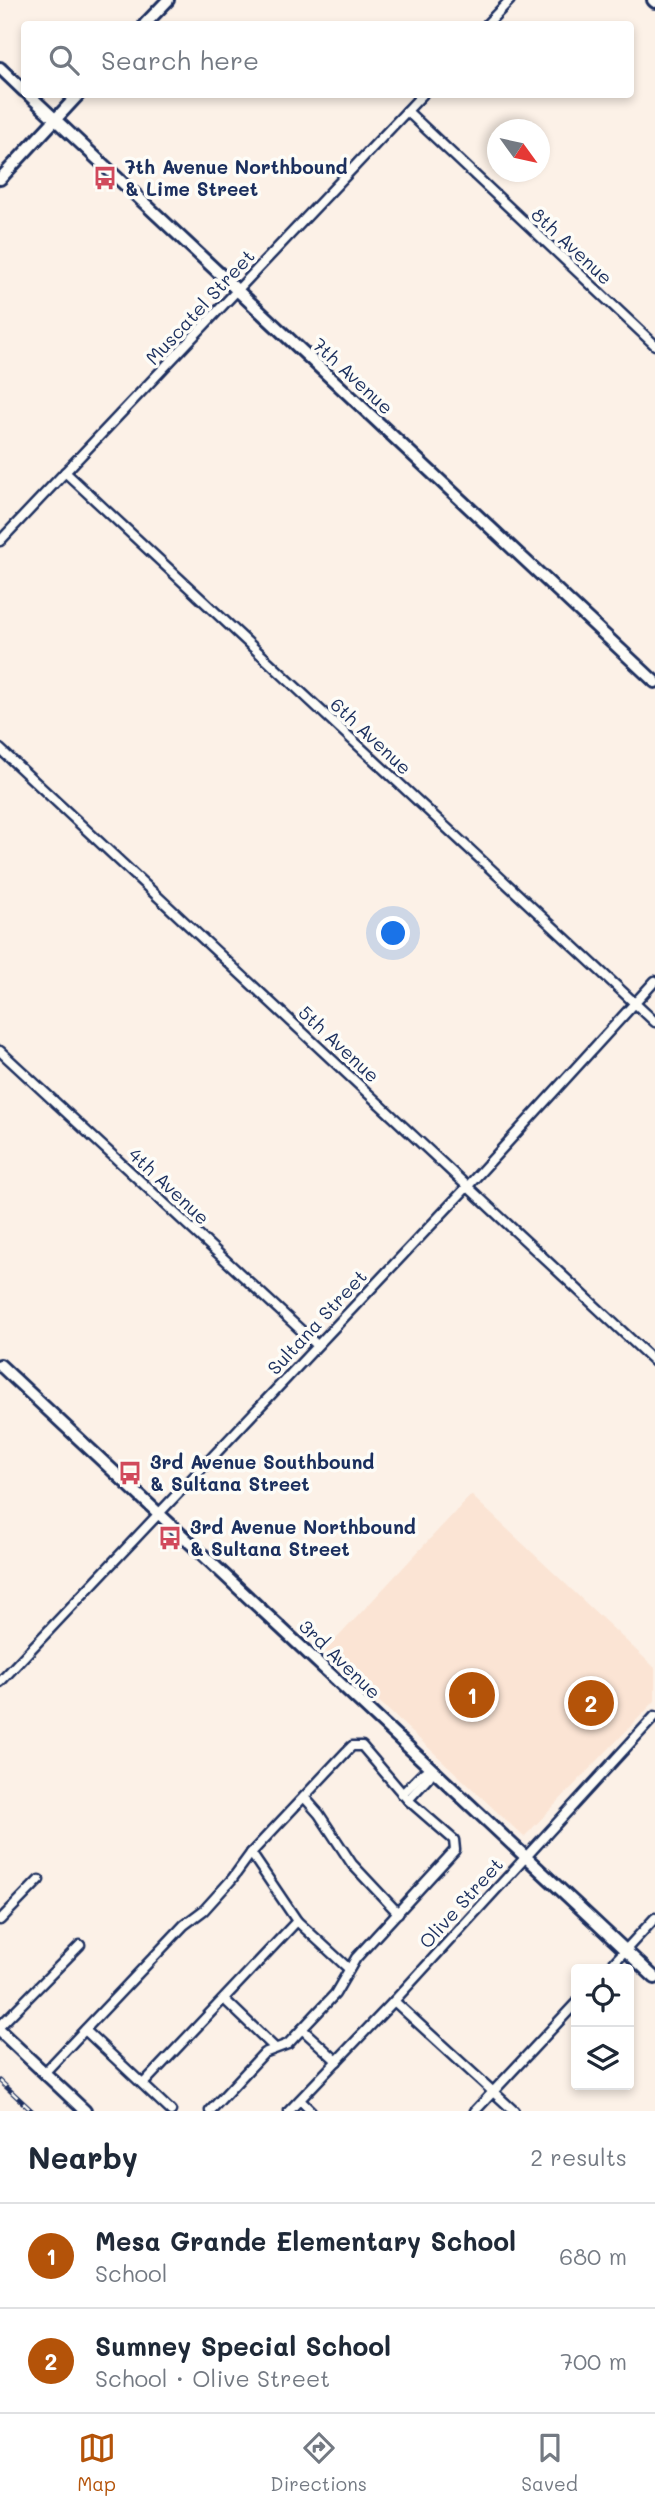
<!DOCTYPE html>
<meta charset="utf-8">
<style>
:root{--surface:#fff;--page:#f6f6f7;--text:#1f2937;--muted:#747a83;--line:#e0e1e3;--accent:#b45309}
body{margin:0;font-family:Mali,sans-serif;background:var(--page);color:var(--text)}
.controls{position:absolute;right:21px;bottom:21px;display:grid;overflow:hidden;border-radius:7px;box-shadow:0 4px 10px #0003}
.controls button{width:63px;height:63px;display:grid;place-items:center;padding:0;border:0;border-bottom:2px solid var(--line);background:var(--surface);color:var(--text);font:35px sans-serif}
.compass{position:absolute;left:487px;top:119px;width:63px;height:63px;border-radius:50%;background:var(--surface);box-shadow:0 4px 10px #0003;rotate:123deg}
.you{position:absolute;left:394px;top:934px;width:24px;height:24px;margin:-18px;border:5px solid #fff;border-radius:50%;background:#1a73e8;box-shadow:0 0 0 10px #1a73e833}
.badge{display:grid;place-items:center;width:46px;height:46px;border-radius:50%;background:var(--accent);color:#fff;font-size:23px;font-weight:700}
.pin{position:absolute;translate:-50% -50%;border:4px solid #fff;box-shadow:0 2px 7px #0006}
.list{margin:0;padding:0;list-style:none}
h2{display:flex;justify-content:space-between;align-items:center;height:91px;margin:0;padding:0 28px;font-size:30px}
h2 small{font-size:23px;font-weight:400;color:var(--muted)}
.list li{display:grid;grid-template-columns:46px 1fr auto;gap:21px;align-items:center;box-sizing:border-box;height:105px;padding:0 28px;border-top:2px solid var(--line)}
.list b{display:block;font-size:26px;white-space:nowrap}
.list p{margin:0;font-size:23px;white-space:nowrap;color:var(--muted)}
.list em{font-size:23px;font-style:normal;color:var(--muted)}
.icon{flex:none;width:38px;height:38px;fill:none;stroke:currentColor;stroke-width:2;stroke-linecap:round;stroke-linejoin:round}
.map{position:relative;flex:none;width:655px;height:2111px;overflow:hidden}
.search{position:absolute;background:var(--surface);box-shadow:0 4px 10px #0003;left:21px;right:21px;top:21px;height:77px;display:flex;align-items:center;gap:18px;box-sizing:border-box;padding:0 24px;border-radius:7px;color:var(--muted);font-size:26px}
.sheet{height:301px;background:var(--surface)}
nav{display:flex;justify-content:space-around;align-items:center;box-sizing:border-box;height:98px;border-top:2px solid var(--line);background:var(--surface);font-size:19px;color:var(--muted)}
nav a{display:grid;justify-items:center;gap:4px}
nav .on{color:var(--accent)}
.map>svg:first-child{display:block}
.built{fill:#fbe4d4}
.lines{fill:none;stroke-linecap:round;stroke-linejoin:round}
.street-casing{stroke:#1b2f5e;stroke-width:13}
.secondary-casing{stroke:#1b2f5e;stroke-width:16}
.street{stroke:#fdfcf7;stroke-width:8}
.secondary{stroke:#fdfcf7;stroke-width:10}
.rail-casing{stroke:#1b2f5e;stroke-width:5}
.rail{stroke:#fdfcf7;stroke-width:2.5;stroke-dasharray:8;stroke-linecap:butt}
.labels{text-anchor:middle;stroke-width:7;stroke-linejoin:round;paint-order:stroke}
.poi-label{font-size:19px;font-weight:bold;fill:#1b2f5e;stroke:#fdfcf7;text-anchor:start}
.street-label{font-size:19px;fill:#1b2f5e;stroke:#fdfcf7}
</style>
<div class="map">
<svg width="655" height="2111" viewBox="0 0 655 2111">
<rect width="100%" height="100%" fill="#fcf1e7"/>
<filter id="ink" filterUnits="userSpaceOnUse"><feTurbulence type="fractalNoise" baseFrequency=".0143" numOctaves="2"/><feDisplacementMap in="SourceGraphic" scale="14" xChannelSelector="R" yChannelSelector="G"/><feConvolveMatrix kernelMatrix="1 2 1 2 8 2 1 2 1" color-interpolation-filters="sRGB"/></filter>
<g filter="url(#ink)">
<path class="built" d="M471,1495L655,1668V1701L524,1837L325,1651Z"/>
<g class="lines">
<g class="street-casing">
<g id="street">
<path d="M487,24L510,0"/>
<path d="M407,111L655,345"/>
<path d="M65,472L655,1022"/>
<path d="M0,541L423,94"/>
<path d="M0,749L655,1362"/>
<path d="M0,1051L317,1345"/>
<path d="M0,1682L467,1187L655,981"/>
<path d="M402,1794L423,1773L431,1771"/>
<path d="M304,1797L319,1814L352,1864L398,1913"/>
<path d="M408,1800L429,1777L431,1771"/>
<path d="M251,1853L297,1921L349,1969"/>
<path d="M0,1920L39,1880"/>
<path d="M608,1969L655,1918"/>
<path d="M224,1999L275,2048"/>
<path d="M394,2001L514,2111"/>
<path d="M0,2026L80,1945"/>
<path d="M302,2029L337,2061"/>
<path d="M85,2030L171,2111"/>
<path d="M44,2073L184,1925L204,1910L232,1879L251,1853L347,1751L352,1746H362L408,1800L454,1840L455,1850L356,1958L335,1994L302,2029L288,2044L264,2053L210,2111"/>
<path d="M143,2084L297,1921"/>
<path d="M300,2100L311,2111"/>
<path d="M289,2111L394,2001L655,1716"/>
<path d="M475,2111L576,2003"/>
</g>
</g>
<g class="secondary-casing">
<g id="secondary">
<path d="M653,0L655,2"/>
<path d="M145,24L168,0"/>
<path d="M0,68L24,91"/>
<path d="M28,94L655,682"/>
<path d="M0,179L79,94"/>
<path d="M0,1365L655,1978"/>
<path d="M0,2031L85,2111"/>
</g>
</g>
<use href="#street" class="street"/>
<use href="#secondary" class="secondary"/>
<g class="rail-casing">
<path id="rail" d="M0,2081L32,2111"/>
</g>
<use href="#rail" class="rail"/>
</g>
</g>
<defs>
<g id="bus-bare" transform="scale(1.89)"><path d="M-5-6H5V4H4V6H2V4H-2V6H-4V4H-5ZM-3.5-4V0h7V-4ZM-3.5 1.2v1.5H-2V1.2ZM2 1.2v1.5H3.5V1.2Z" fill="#d1495b" stroke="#fdfcf7" stroke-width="2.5" paint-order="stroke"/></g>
</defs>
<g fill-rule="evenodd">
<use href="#bus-bare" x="105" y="178"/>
<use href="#bus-bare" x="130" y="1473"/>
<use href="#bus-bare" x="170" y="1538"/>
</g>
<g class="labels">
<g class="poi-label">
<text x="125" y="174">7th Avenue Northbound<tspan x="125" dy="22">&amp; Lime Street</tspan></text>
<text x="150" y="1469">3rd Avenue Southbound<tspan x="150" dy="22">&amp; Sultana Street</tspan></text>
<text x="190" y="1534">3rd Avenue Northbound<tspan x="190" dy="22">&amp; Sultana Street</tspan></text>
</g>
<g class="street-label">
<text transform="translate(572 246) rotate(43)" y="7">8th Avenue</text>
<text transform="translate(200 307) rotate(-47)" y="7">Muscatel Street</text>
<text transform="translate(353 376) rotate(43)" y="7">7th Avenue</text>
<text transform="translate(371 736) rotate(43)" y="7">6th Avenue</text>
<text transform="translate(339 1044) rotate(43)" y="7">5th Avenue</text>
<text transform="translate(169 1186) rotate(43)" y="7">4th Avenue</text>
<text transform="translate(317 1322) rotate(-47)" y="7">Sultana Street</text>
<text transform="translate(340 1659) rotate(44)" y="7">3rd Avenue</text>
<text transform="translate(461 1903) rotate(-48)" y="7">Olive Street</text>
</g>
</g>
</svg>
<div class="controls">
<button><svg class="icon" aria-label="locate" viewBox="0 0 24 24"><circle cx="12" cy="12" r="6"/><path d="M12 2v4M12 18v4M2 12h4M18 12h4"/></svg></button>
<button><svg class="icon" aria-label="layers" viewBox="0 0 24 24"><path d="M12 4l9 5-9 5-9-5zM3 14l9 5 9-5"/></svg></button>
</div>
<svg class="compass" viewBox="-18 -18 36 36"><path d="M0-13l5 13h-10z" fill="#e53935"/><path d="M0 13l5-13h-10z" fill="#747a83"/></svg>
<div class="you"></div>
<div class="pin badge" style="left:472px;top:1695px">1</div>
<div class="pin badge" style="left:591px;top:1703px">2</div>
<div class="search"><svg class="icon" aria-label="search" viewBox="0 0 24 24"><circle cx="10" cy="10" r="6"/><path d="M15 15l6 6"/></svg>Search here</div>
</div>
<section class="sheet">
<h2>Nearby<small>2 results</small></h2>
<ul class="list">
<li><span class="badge">1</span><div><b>Mesa Grande Elementary School</b><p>School</p></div><em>680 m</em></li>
<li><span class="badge">2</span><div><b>Sumney Special School</b><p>School · Olive Street</p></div><em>700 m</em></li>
</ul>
</section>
<nav>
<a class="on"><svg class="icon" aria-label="map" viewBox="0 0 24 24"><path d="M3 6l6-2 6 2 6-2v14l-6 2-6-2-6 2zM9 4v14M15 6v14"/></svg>Map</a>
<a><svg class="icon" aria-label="directions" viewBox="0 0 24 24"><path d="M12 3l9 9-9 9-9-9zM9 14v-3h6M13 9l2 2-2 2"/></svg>Directions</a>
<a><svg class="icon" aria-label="saved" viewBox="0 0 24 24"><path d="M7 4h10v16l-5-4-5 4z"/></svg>Saved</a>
</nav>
